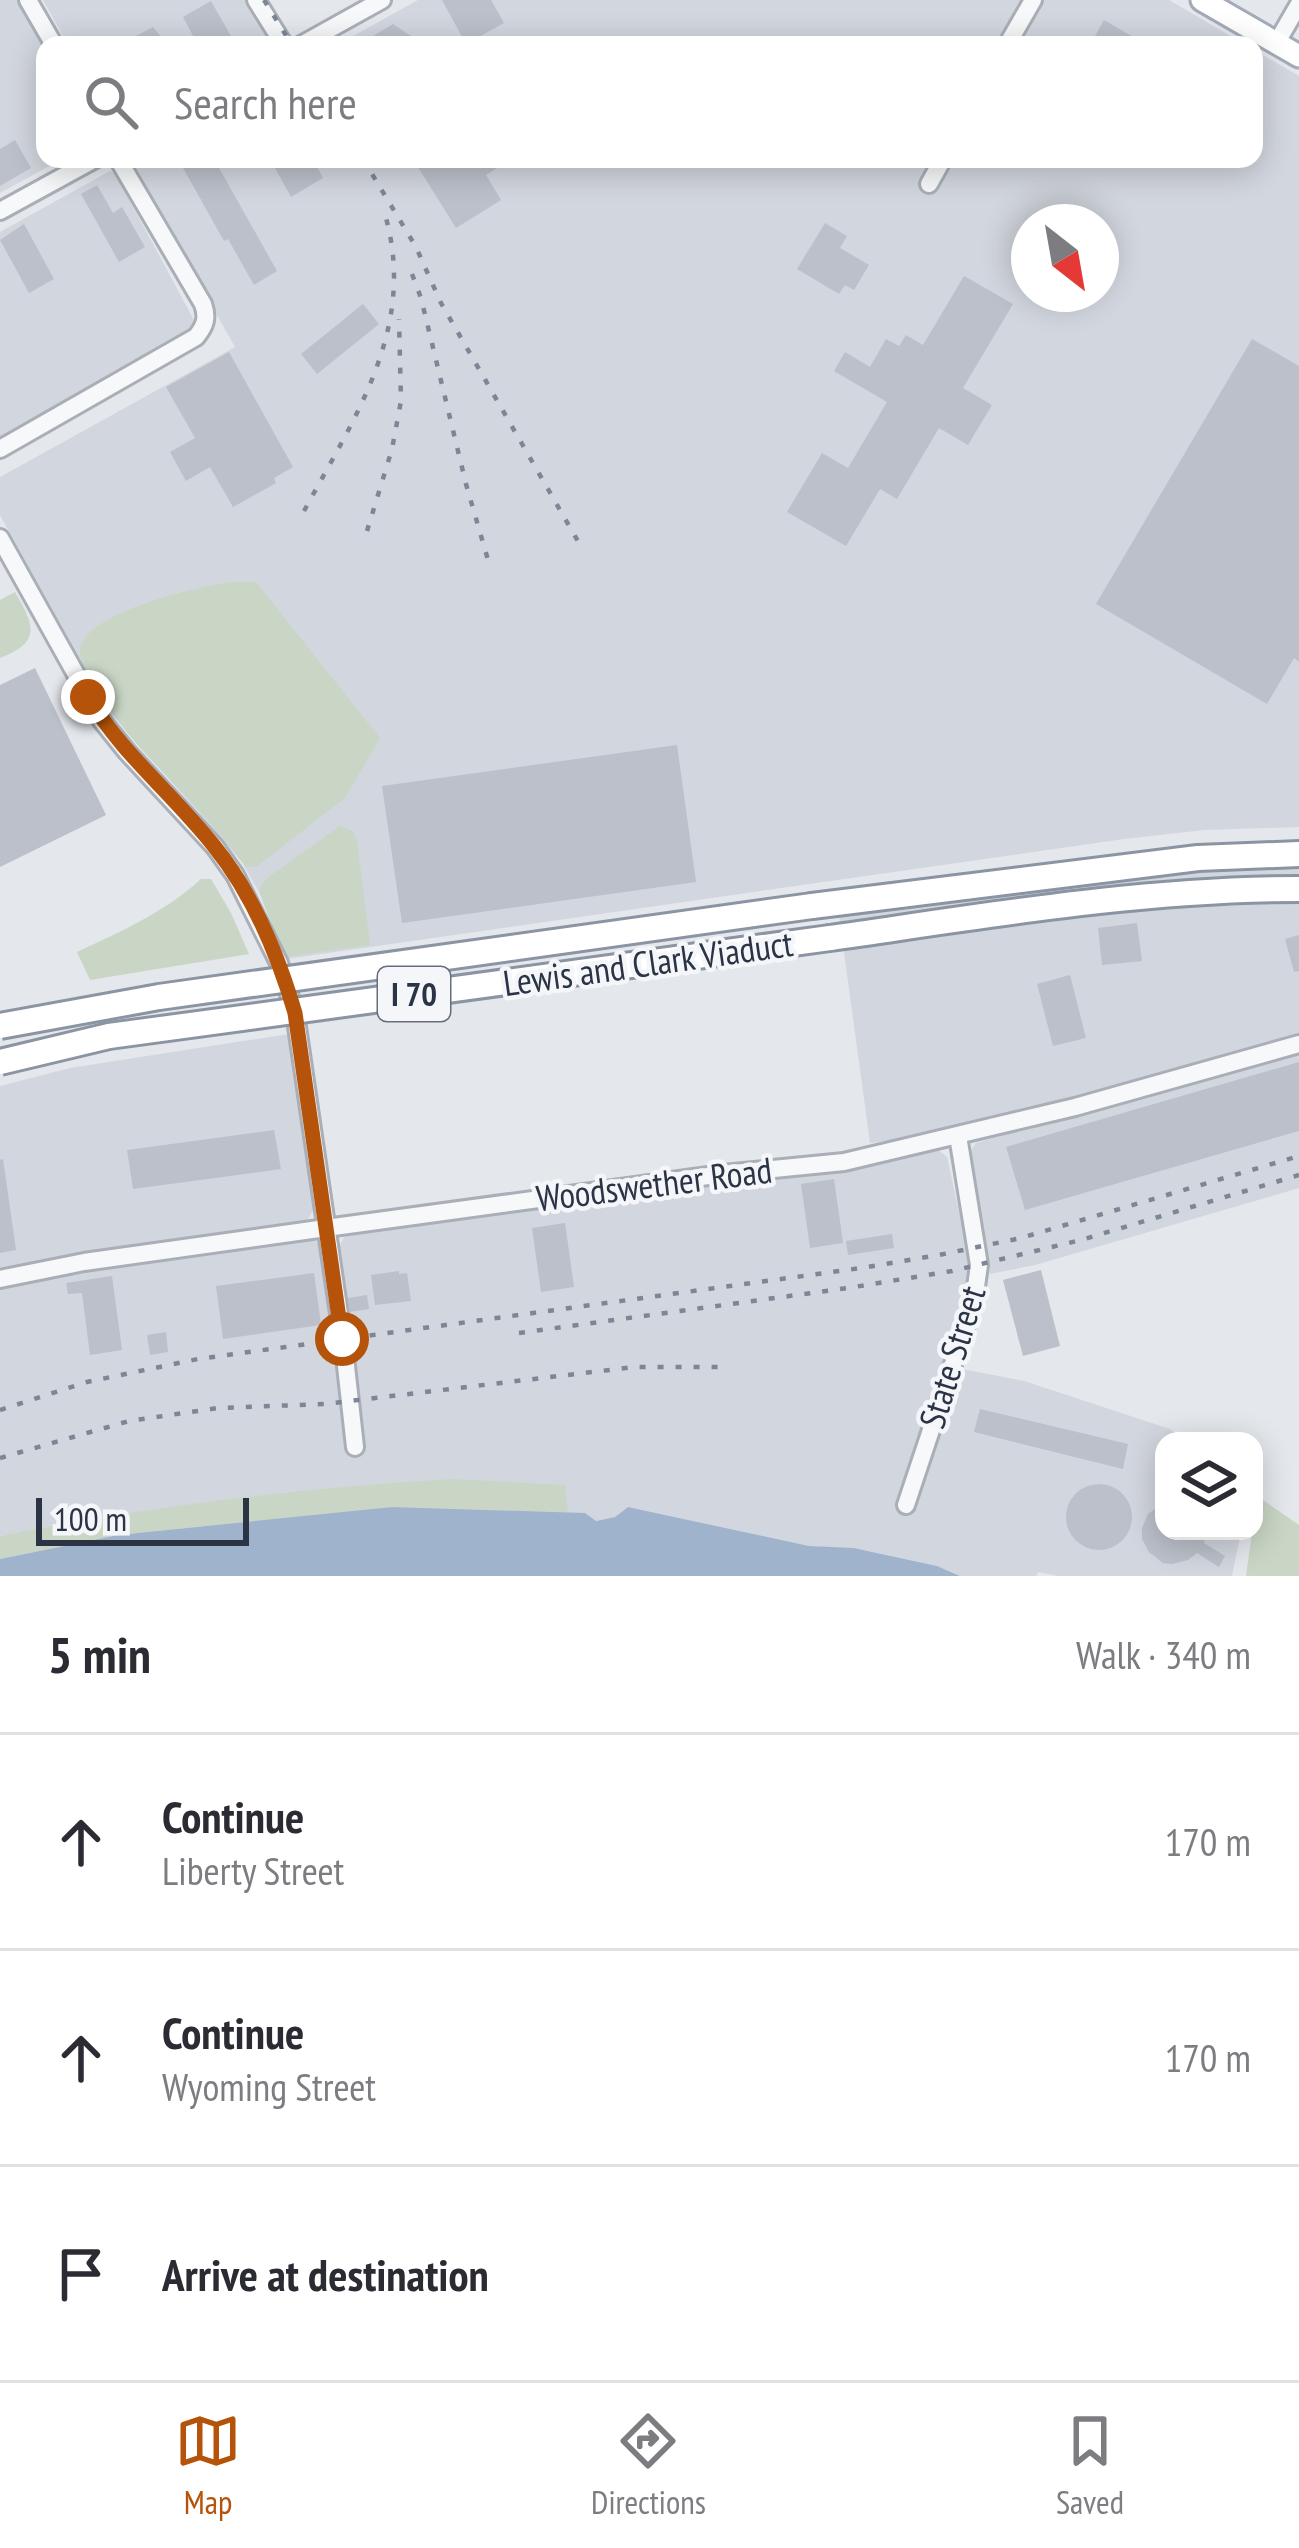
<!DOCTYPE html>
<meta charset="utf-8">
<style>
:root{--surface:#fff;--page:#f2f2f3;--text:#2b2b33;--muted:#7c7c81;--line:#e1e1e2;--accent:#b45309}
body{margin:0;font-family:"PT Sans Narrow",sans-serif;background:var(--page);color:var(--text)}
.controls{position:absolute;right:36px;bottom:36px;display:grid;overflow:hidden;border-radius:24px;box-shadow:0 6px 30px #0003}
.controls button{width:108px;height:108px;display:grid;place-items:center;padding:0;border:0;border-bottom:3px solid var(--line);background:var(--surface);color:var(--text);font:60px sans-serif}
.compass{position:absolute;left:1011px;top:204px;width:108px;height:108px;border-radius:50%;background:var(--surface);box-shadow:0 6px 30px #0003;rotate:149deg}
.scale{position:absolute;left:36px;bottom:30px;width:213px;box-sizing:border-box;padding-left:12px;border:6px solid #2b3445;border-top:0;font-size:33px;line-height:42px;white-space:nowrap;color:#2b3445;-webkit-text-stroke:9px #f4f6f9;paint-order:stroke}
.stop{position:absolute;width:36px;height:36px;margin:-27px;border:9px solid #b45309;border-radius:50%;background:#fff}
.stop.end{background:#b45309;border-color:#fff;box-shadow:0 3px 12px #0008}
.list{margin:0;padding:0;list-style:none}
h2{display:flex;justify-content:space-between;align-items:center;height:156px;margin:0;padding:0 48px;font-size:51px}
h2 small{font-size:39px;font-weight:400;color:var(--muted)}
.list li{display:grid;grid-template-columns:78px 1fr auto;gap:36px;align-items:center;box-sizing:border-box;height:216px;padding:0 48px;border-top:3px solid var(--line)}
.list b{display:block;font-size:45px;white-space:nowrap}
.list p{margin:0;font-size:39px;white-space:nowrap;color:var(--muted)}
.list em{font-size:39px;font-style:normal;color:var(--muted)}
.icon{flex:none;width:66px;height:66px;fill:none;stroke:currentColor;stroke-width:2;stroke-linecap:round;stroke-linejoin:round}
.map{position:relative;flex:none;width:1299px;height:1576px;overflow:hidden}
.search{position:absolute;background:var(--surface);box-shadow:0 6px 30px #0003;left:36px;right:36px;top:36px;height:132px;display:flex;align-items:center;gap:30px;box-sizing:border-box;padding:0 42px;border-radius:24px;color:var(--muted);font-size:45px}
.sheet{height:804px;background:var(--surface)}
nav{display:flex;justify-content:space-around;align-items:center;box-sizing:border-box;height:168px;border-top:3px solid var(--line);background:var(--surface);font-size:33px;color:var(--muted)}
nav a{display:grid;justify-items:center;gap:6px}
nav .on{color:var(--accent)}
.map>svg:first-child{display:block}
.built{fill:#d2d6de;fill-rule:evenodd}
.green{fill:#c9d6c5}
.water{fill:#9fb4cc}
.building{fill:#bbc0ca}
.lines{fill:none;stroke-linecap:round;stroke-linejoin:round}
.minor-casing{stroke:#a9aeb7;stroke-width:22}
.major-casing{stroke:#a3abb8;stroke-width:27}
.highway-casing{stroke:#8b94a3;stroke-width:30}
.minor{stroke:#f7f8fa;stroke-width:16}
.major{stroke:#fff;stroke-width:21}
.highway{stroke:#fff;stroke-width:24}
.rail{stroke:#7d8696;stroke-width:4.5;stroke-dasharray:6 12;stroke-linecap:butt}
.highway-bridge-casing{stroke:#8b94a3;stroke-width:30;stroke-linecap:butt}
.highway-bridge{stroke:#fff;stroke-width:24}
.route{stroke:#b45309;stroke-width:15}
.labels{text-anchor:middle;stroke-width:9;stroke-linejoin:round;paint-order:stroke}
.shield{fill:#f4f6f9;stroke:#676e7b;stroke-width:3}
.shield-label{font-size:33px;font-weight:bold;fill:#2b3445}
.street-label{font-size:36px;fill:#2b3445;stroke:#f4f6f9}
</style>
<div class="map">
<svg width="1299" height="1576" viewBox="0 0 1299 1576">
<rect width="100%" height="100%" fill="#e4e7ec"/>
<g class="built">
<path d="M0,0H18L45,49V159H62L0,193Z"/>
<path d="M43,0H251L274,43L68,45Z"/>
<path d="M418,0H1169L1246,45H337Z"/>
<path d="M1254,50L1299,76V827L1204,830L1124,839L286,959L265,903L242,862L108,710L0,515V477L235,347L133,166V159H1254ZM1029,222H1101V294H1029Z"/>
<path d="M110,171L116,175L196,324L192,329L0,440V232Z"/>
<path d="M1182,865H1299V1033L1008,1116L926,1136L870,1143L838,908Z"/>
<path d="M289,1034L314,1208L307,1221L121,1246L0,1269V1086L70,1068Z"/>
<path d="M1299,1054V1188L1035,1265L990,1274L970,1152L976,1143Z"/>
<path d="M938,1150L947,1157L964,1235L970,1279L963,1312L946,1366L1024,1381L1170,1429L1184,1441H1164V1531H1241L1232,1576H1058L1038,1572L1036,1576H960L937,1566L864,1550L809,1546L628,1507L615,1517L596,1521L48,1527L0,1536V1287L47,1277L312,1238L319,1244L336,1365L356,1363L339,1246L345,1236L352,1233L847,1169Z"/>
</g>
<g class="green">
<path d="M232,582H256L380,738L345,798L256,867H246C229,846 212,824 193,804C152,760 118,730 90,676C85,668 80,661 80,651C83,612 200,586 232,582Z"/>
<path d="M15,592C34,625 42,642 0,658V600Z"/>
<path d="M340,826L353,831L357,842L370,945L284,957L260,894V887L266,879Z"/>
<path d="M201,879H211L231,913L249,954L90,980L77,952C122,931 165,912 201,879Z"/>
<path d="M453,1479L565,1485L568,1512L392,1507L118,1535L0,1559V1536C151,1506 299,1488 453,1479Z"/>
<path d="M1257,1496L1299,1525V1576H1246Z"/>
</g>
<path class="water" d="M392,1507L585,1513L596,1521L615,1517L628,1507L809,1546L854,1548L937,1566L960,1576H0V1559L118,1535Z"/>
<g class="building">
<path d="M442,0H491L504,23L466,44Z"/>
<path d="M211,1L236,45H198L183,17Z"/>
<path d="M1104,20L1147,45H1090Z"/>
<path d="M393,24L417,40L414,45H358Z"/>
<path d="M153,27L168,45H138L134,37Z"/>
<path d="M15,140L31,168L0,186V149Z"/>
<path d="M178,159H214L277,271L254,285L228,239L224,241Z"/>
<path d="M270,159H313L323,178L291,197Z"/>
<path d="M413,159H494L499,167L486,175L501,200L456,228Z"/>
<path d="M97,185L113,213L122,207L145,247L119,262L81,194Z"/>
<path d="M825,223L847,236L840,248L869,265L854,290L845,285L839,294L797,269Z"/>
<path d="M24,224L54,279L29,293L0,240Z"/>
<path d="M964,276L1013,304L963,388L992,405L968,445L939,428L897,499L880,489L846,546L787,512L822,453L848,468L887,402L834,371L845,352L870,367L886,339L899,346L906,335L923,345Z"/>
<path d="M363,304L379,324L317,374L301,354Z"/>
<path d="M1252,339L1299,366V662L1294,658L1267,704L1096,604Z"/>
<path d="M229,352L293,467L274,478L276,483L233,507L210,467L186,481L170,452L195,438L166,387Z"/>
<path d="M35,668L106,815L0,867V685Z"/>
<path d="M677,745L696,882L402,923L382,786Z"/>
<path d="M1137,923L1142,961L1102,965L1098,928Z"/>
<path d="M1299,935V971L1294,972L1285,939Z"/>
<path d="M1070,975L1086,1038L1053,1046L1037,984Z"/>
<path d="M1299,1062V1131L1025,1210L1006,1147Z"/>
<path d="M274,1130L281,1169L133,1189L127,1150Z"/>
<path d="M3,1159L16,1250L0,1253V1160Z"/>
<path d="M834,1179L843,1243L810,1248L801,1184Z"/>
<path d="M565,1223L574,1287L541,1292L532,1228Z"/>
<path d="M892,1234L894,1248L848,1255L846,1241Z"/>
<path d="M1041,1270L1060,1346L1023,1356L1003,1280Z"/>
<path d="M399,1271V1274L407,1273L411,1301L375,1305L371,1275Z"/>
<path d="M314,1273L321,1325L223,1339L216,1286Z"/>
<path d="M112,1276L122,1350L90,1355L82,1293L68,1294L66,1283Z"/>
<path d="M367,1295L369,1309L350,1312L348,1298Z"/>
<path d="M166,1332L168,1352L150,1355L147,1335Z"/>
<path d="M980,1409L1128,1444L1123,1469L974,1432Z"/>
<circle cx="1099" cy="1517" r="33"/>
<path d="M1164,1502V1531H1204V1543L1225,1556L1219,1567L1197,1553L1188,1560L1172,1564L1163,1563L1149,1552L1142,1539V1528L1148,1514Z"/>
</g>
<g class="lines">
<g class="minor-casing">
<g id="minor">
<path d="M28,0L54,45"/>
<path d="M256,0L284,45"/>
<path d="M1277,42L1299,4"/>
<path d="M301,45L382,0"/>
<path d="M1007,45L1033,0"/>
<path d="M929,184L943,159"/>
<path d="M0,211L95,159"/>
<path d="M0,449L196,337C205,326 208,318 203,304L118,159"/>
<path d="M0,538L102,721L127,752L215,847L235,875L279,963L295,1013L344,1348L355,1447"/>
<path d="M0,1279L84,1262L326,1228L723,1174L844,1162L1075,1107L1299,1044"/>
<path d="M906,1505L974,1301L979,1265L958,1136"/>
</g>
</g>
<g class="major-casing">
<path id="major" d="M1202,0L1299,56"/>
</g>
<g class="highway-casing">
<g id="highway">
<path d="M812,906L1198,858L1299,854"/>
<path d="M830,938C985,916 1141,889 1299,889"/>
</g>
</g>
<use href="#minor" class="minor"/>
<use href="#major" class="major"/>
<use href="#highway" class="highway"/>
<g class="rail">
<path d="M264,0L292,45"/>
<path d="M363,159L416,247L441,303L583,550"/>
<path d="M412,274L421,298L466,484L488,560"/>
<path d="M304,511C356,415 420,323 383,208"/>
<path d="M367,531L392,449L401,401L399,319"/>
<path d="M519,1333L848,1288L952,1271L1081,1240L1299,1175"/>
<path d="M0,1410L87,1382L198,1359L861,1268L939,1255L1021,1238L1299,1156"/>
<path d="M0,1458L129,1421L218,1408L325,1404L634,1367H727"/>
</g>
<g class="highway-bridge-casing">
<g id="highway-bridge">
<path d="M0,1026L159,997L812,906"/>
<path d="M0,1062L109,1036L830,938"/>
</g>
</g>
<use href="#highway-bridge" class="highway-bridge"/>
</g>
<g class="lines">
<path class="route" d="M88,697C122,754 173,794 214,846C253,894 278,955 295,1013L342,1339"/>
</g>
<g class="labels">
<rect class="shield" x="378" y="967" width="72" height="54" rx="9"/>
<g class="shield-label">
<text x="414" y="1006">I 70</text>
</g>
<g class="street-label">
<text transform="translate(648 963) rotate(-8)" y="13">Lewis and Clark Viaduct</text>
<text transform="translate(654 1184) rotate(-7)" y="13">Woodswether Road</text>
<text transform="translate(952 1357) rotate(-73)" y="13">State Street</text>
</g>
</g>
</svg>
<div class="controls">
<button><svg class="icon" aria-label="layers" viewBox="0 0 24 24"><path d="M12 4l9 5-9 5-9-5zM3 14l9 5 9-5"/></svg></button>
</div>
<svg class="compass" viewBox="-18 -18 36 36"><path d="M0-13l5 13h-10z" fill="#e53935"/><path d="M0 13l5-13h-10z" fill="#7c7c81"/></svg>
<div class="scale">100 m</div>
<div class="stop" style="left:342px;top:1339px"></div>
<div class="stop end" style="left:88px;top:697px"></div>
<div class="search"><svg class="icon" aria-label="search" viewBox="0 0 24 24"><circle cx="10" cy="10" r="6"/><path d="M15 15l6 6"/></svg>Search here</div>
</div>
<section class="sheet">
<h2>5 min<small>Walk · 340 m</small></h2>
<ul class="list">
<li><svg class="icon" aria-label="ahead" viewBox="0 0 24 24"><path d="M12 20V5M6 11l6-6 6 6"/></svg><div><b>Continue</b><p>Liberty Street</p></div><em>170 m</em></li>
<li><svg class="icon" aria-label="ahead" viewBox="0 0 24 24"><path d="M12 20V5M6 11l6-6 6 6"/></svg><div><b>Continue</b><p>Wyoming Street</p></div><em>170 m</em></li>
<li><svg class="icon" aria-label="arrive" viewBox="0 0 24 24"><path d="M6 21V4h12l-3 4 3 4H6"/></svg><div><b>Arrive at destination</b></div></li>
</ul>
</section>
<nav>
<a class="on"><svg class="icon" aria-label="map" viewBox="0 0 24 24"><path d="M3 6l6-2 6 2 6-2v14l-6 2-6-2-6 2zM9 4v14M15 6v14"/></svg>Map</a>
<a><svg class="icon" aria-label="directions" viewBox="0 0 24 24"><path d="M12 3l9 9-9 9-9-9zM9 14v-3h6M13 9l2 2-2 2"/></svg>Directions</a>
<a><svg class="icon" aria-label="saved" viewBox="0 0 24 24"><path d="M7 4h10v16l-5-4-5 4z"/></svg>Saved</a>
</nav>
